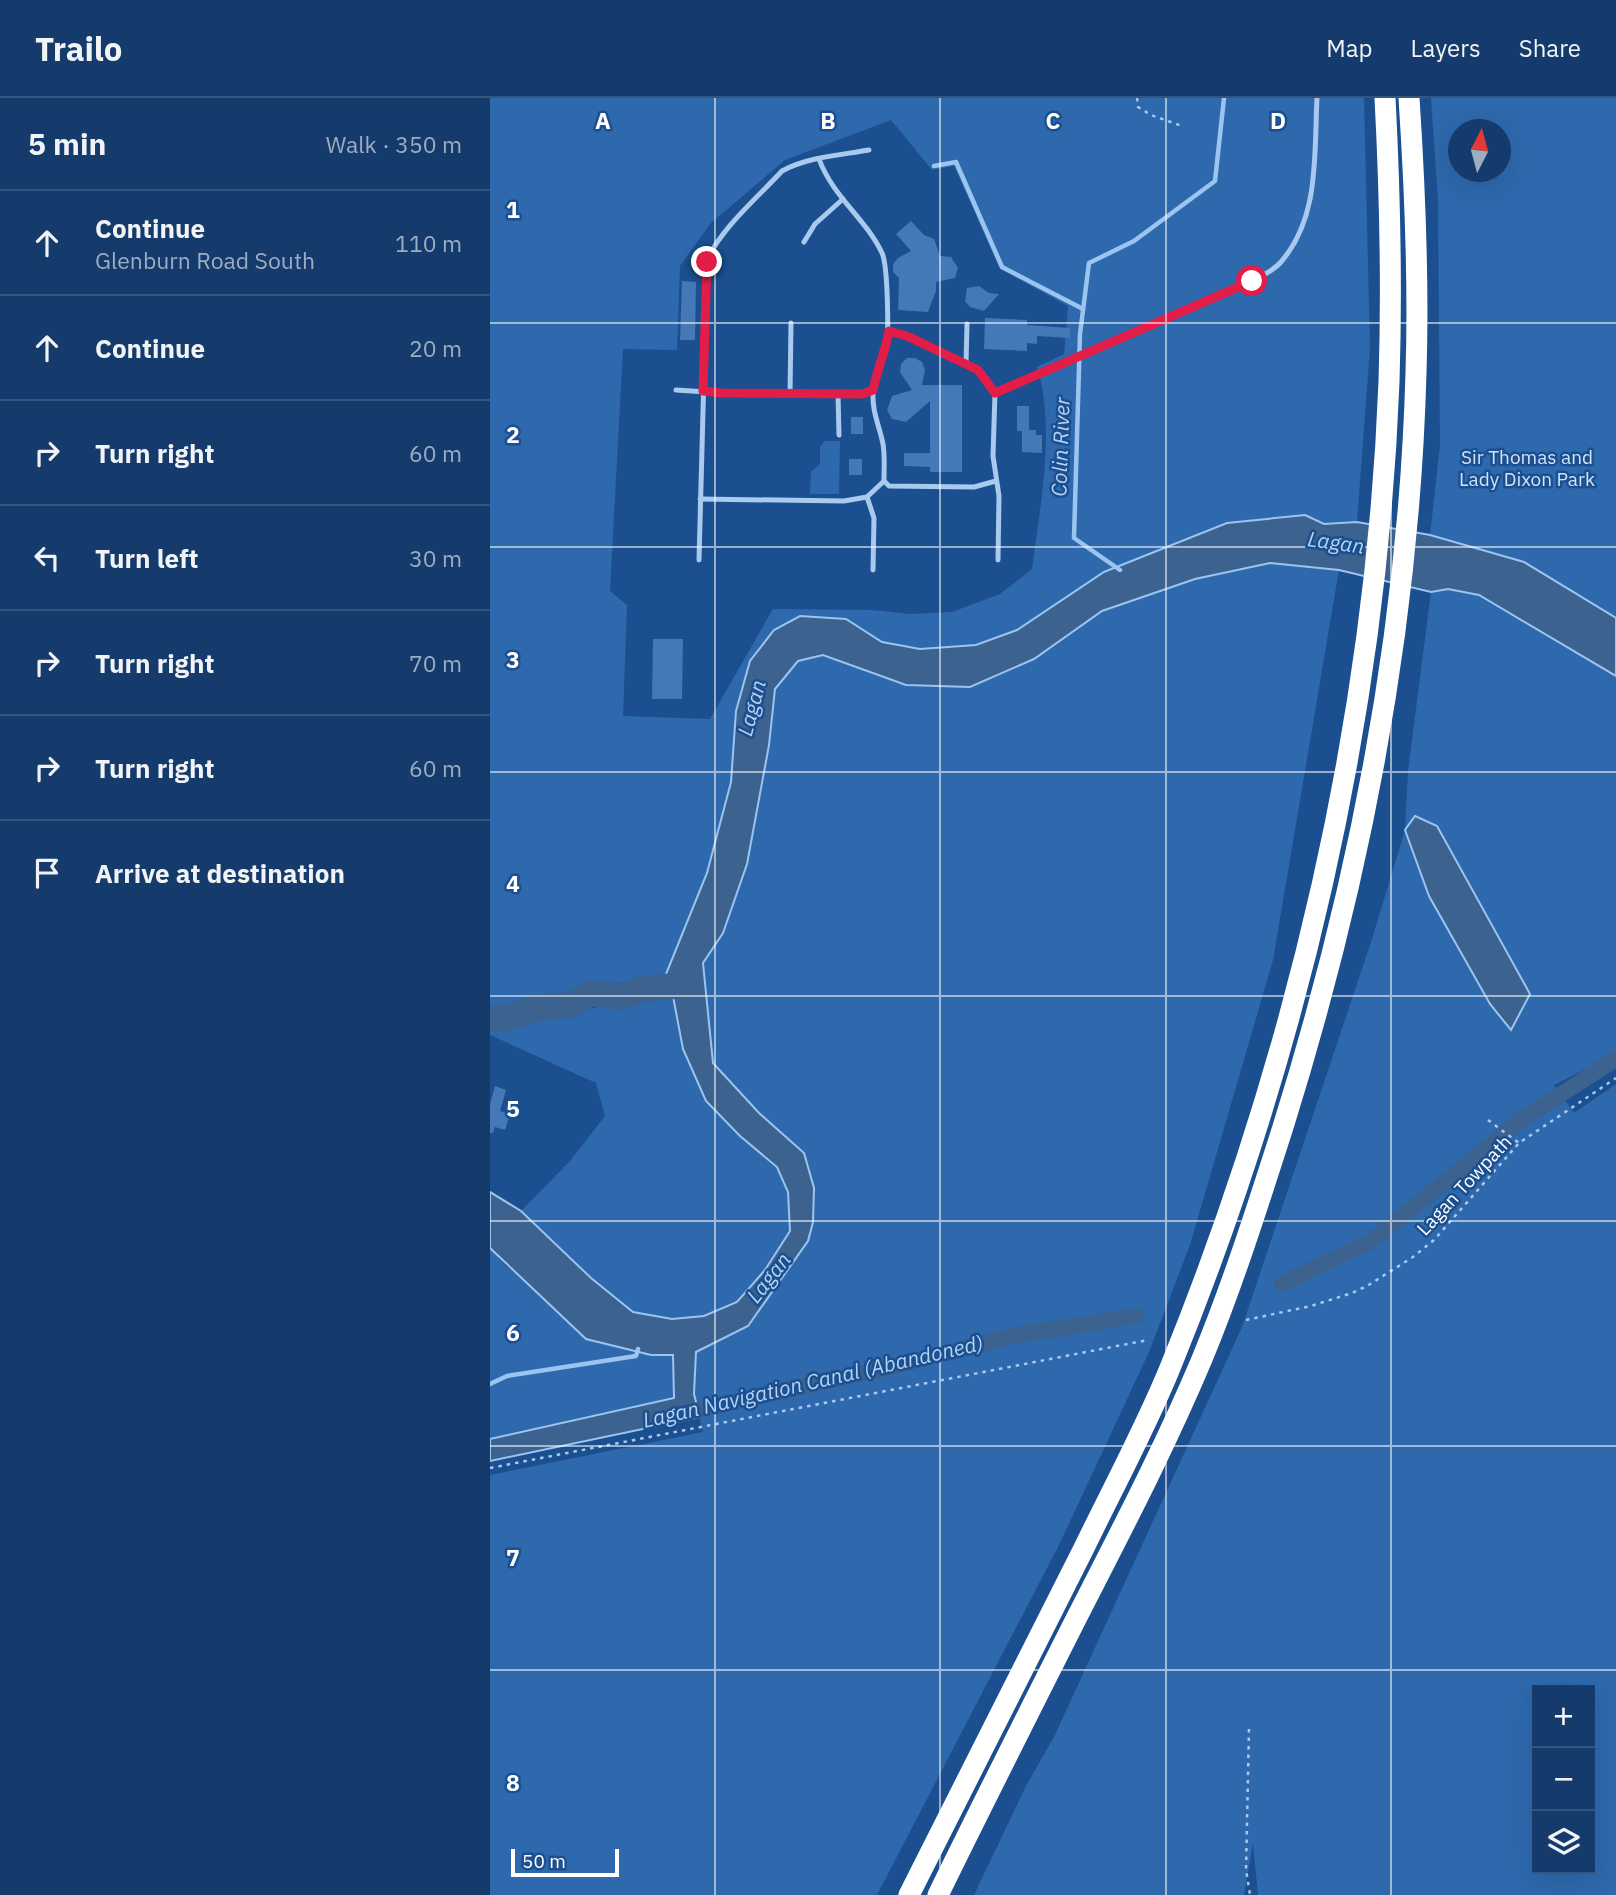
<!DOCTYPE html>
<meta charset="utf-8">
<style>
:root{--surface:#143b6b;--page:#214673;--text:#f1f3f6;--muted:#9dadc1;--line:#33557e}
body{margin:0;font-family:"IBM Plex Sans",sans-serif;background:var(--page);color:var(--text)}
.controls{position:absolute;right:21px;bottom:21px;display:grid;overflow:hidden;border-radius:0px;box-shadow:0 7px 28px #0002}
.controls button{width:63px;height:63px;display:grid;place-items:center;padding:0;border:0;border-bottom:2px solid var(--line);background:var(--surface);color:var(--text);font:35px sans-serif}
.compass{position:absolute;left:958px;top:21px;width:63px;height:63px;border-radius:50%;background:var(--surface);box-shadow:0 7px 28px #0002;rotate:6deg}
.scale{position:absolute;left:21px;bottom:18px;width:108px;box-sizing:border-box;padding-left:7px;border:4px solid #fff;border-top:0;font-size:19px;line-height:24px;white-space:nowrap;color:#fff;-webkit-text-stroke:5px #1b4f8f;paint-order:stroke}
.stop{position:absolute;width:21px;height:21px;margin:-16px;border:5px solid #e11d48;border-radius:50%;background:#fff}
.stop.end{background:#e11d48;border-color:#fff;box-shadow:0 2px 7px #0008}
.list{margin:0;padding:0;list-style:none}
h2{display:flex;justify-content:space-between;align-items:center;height:91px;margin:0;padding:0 28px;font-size:30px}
h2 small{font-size:23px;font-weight:400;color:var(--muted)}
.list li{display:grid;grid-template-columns:46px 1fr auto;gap:21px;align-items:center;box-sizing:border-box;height:105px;padding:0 28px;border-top:2px solid var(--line)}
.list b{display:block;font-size:26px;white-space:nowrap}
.list p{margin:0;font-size:23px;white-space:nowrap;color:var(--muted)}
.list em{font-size:23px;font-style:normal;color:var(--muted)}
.icon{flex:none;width:38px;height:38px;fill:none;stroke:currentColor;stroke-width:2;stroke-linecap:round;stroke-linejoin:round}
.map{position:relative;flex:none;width:1126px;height:1797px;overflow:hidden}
header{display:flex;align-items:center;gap:42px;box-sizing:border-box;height:98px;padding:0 35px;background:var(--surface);border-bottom:2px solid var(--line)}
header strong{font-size:33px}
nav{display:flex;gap:38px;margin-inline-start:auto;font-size:24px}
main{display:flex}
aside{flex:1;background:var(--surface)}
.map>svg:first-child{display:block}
.green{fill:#2e69ad;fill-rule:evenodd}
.water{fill:#3c6290;stroke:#9cc4f0;stroke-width:2}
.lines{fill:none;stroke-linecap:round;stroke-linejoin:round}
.stream{stroke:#9cc4f0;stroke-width:4.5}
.canal{stroke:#3c6290;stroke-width:16}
.river{stroke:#3c6290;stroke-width:26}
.building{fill:#4478b7}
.path{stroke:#a9c9ee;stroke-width:2.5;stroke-dasharray:3.5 5;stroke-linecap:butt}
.service{stroke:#a9c9ee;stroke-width:5}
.motorway{stroke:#fff;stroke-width:21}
.route{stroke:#e11d48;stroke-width:9}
.grid{fill:none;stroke:#fff;stroke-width:2;stroke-opacity:0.55}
.labels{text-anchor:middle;stroke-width:5;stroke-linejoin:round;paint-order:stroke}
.park-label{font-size:19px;fill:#cfe3fa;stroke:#1b4f8f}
.street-label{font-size:19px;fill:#fff;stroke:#1b4f8f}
.water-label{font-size:21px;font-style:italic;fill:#b5d3f5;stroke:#1b4f8f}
.grid-label{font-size:23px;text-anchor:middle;font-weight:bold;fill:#fff;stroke:#1b4f8f;stroke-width:5;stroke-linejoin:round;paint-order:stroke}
</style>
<header>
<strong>Trailo</strong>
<nav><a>Map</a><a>Layers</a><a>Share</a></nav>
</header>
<main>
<aside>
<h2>5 min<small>Walk · 350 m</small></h2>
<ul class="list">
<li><svg class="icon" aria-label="ahead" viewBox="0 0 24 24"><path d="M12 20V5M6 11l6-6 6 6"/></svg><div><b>Continue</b><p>Glenburn Road South</p></div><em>110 m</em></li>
<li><svg class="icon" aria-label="ahead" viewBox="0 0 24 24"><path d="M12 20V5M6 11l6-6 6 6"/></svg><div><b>Continue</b></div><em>20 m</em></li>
<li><svg class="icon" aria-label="right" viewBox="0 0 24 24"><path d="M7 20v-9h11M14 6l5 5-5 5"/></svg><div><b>Turn right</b></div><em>60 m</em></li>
<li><svg class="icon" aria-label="left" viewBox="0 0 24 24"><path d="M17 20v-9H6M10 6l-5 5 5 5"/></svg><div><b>Turn left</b></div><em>30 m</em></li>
<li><svg class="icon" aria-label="right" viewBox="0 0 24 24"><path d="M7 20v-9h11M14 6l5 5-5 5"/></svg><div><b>Turn right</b></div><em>70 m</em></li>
<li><svg class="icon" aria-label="right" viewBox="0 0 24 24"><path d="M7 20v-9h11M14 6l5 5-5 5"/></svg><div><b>Turn right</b></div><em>60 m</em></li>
<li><svg class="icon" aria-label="arrive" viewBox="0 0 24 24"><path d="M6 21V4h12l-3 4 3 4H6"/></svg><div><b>Arrive at destination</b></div></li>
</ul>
</aside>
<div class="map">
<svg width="1126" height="1797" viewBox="0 0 1126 1797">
<rect width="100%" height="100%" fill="#1b4f8f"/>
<g class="green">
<path d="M0,0H874L880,250L867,424L834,426L815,417L737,425L614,474L527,532L486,547L430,551L392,544L356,521L246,613L241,684L217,775L176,876L18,907L12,915L0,914ZM401,22L442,72L464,68L510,171L578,208L574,256L547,269C566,329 550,409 542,471L510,496L462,514L419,516L382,512L283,511L220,621L133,618L137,507L120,493L133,251L187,252L190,168L221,125L295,62Z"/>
<path d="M941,0H1126V520L1034,464L940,437L950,347L948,103ZM968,32H1010V74H968Z"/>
<path d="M335,343H350L349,396H320L321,374L330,366V349Z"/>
<path d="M780,465L849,472L783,862L700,1147L659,1254L569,1447L387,1797H0V1377L213,1334L204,1296L205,1254L258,1228L318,1143L323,1124L324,1090L314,1055L269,1015L223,965L213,865L233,835L279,647L285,591L308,563L333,557L367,568L544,561L612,513L705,481Z"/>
<path d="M958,491L989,497L1126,577V956L1064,987L1084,1015L1126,986V1797H768L763,1745L754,1797H484L537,1686L564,1639L752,1229L882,841L915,732L918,673L941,494ZM1047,1592H1100V1771H1047Z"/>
<path d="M182,893L193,951L216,1002L250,1038L287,1069L298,1094L301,1133L275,1172L247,1204L214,1218L182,1221L143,1214L101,1180L31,1113L80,1063L115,1018L106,985L0,937V932Z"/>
<path d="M0,1150L16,1168L161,1257H183L184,1301L0,1341Z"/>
</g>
<g class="water">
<path d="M815,417L834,426L867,424L940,437L1034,464L1126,520V578L989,497L958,491L941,494L849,472L780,465L705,481L612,513L544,561L480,589L416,587L333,557L308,563L285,591L279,647L257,766L233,835L213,865L223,965L269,1015L314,1055L324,1090L323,1124L318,1143L258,1228L206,1254L204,1296L210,1319L0,1363V1341L184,1300L183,1257H161L96,1241L0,1150V1094L31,1113L101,1180L143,1214L182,1221L214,1218L247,1204L275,1172L300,1133L298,1094L287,1069L250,1038L216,1003L193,951L182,893L176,876L217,775L241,684L246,613L260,563L284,532L310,518L356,521L392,544L430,551L486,547L527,532L614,474L737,425Z"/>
<path d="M925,718L947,728L1040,896L1021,932L1000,906L939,798L915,732Z"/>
</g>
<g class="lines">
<g class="stream">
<path d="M444,68L466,64L512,169L593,211"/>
<path d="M630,472L584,440L590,236L599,165L644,143L725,83L734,0"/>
<path d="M0,1286L17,1278L146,1258L148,1251"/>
</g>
<g class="canal">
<path d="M792,1186L883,1142L1031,1022L1126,961"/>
<path d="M190,1316L388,1272L522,1238L646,1218"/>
</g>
<path class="river" d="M0,920H14L52,909L80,907L101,895L131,899L153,891L195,887"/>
</g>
<g class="building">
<path d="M421,123L434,137L444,141L450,158L461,159L468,170L465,180L446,184V193L438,214L408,212L409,180L403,174V166L408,160L421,153L406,136Z"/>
<path d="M192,183L206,184L205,242H190Z"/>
<path d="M489,188L499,195L509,196L494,213L480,209L475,203L477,190Z"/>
<path d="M495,220L537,222V227L580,230V240L547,238V246L537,245V253L494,251Z"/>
<path d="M417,260H425L432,264L435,272L432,287H472V374H440V369L414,368V355H440V303L416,324L402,321L397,312L402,298L422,292L410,274L411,266Z"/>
<path d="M527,308H539V332H546V337H552V355L532,354V333H527Z"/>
<rect x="361" y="319" width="12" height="17"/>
<rect x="359" y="361" width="13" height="16"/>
<path d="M163,541H193L192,601H162Z"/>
<path d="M5,988L16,992L10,1013L20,1016L15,1032L5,1029L3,1035H0V1006Z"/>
</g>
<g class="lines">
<g class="path">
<path d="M647,0L648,9L661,17L692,28"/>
<path d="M998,1022L1029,1045"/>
<path d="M756,1222L821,1208L862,1195L877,1188L923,1159L944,1142L1029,1045L1126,980"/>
<path d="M0,1370L658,1242"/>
<path d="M759,1631L756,1771L760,1797"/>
</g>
<g class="service">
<path d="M329,61C343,99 376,121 392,155C398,168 399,237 396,252C392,266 384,278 383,293C382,315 389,326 393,346C395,357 394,371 394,383L399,388L484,389L506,383"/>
<path d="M314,144L325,126L353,101"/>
<path d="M399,233L417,238L488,272L505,295L503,358L509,398L508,462"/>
<path d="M476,266L477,226"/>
<path d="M186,292L232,295L373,296L383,292"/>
<path d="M505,295L762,183C771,178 783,173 790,165C830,120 824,57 827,0"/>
<path d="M300,296L301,225"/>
<path d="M348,296L349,337"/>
<path d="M377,399L384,420L383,472"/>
<path d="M210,401L354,403L377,399L394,383"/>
<path d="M209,462C211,363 215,263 217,164C226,135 271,96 292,73C317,59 351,57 379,52"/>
</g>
<g class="motorway">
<path d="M419,1797C477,1681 536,1566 594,1450C623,1390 655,1331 680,1270C807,958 886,621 899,284C902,190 900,95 895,0"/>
<path d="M448,1797C494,1703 541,1610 588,1517C631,1433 675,1349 712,1261C743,1186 768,1107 793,1029C869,786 919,530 926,275C929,183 925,91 919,0"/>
</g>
</g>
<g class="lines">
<path class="route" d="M217,164L213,293L232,295L373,296L383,292C387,272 395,254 399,233L417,238L488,272L505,295L762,183"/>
</g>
<path class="grid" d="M225,0V1797M450,0V1797M676,0V1797M901,0V1797M0,225H1126M0,449H1126M0,674H1126M0,898H1126M0,1123H1126M0,1348H1126M0,1572H1126"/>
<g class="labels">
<g class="park-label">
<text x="1037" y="366">Sir Thomas and<tspan x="1037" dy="22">Lady Dixon Park</tspan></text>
</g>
<g class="street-label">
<text transform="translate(974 1087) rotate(-47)" y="7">Lagan Towpath</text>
</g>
<g class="water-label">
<text transform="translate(571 349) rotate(-88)" y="7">Colin River</text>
<text transform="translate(846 445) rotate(8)" y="7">Lagan</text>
<text transform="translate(262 610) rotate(-75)" y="7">Lagan</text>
<text transform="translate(279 1180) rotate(-52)" y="7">Lagan</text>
<text transform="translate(323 1284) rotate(-13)" y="7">Lagan Navigation Canal (Abandoned)</text>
</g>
</g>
<g class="grid-label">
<text x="113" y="31">A</text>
<text x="338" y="31">B</text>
<text x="563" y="31">C</text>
<text x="788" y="31">D</text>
<text x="23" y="120">1</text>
<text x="23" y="345">2</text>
<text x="23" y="570">3</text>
<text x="23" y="794">4</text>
<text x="23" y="1019">5</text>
<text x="23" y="1243">6</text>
<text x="23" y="1468">7</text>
<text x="23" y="1693">8</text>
</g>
</svg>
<div class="controls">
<button>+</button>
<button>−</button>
<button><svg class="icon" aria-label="layers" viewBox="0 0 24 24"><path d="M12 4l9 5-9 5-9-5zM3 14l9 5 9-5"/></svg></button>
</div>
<svg class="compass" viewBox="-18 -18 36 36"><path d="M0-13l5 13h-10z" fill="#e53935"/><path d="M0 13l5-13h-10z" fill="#9dadc1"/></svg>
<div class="scale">50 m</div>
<div class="stop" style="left:762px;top:183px"></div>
<div class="stop end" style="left:217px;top:164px"></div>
</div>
</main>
